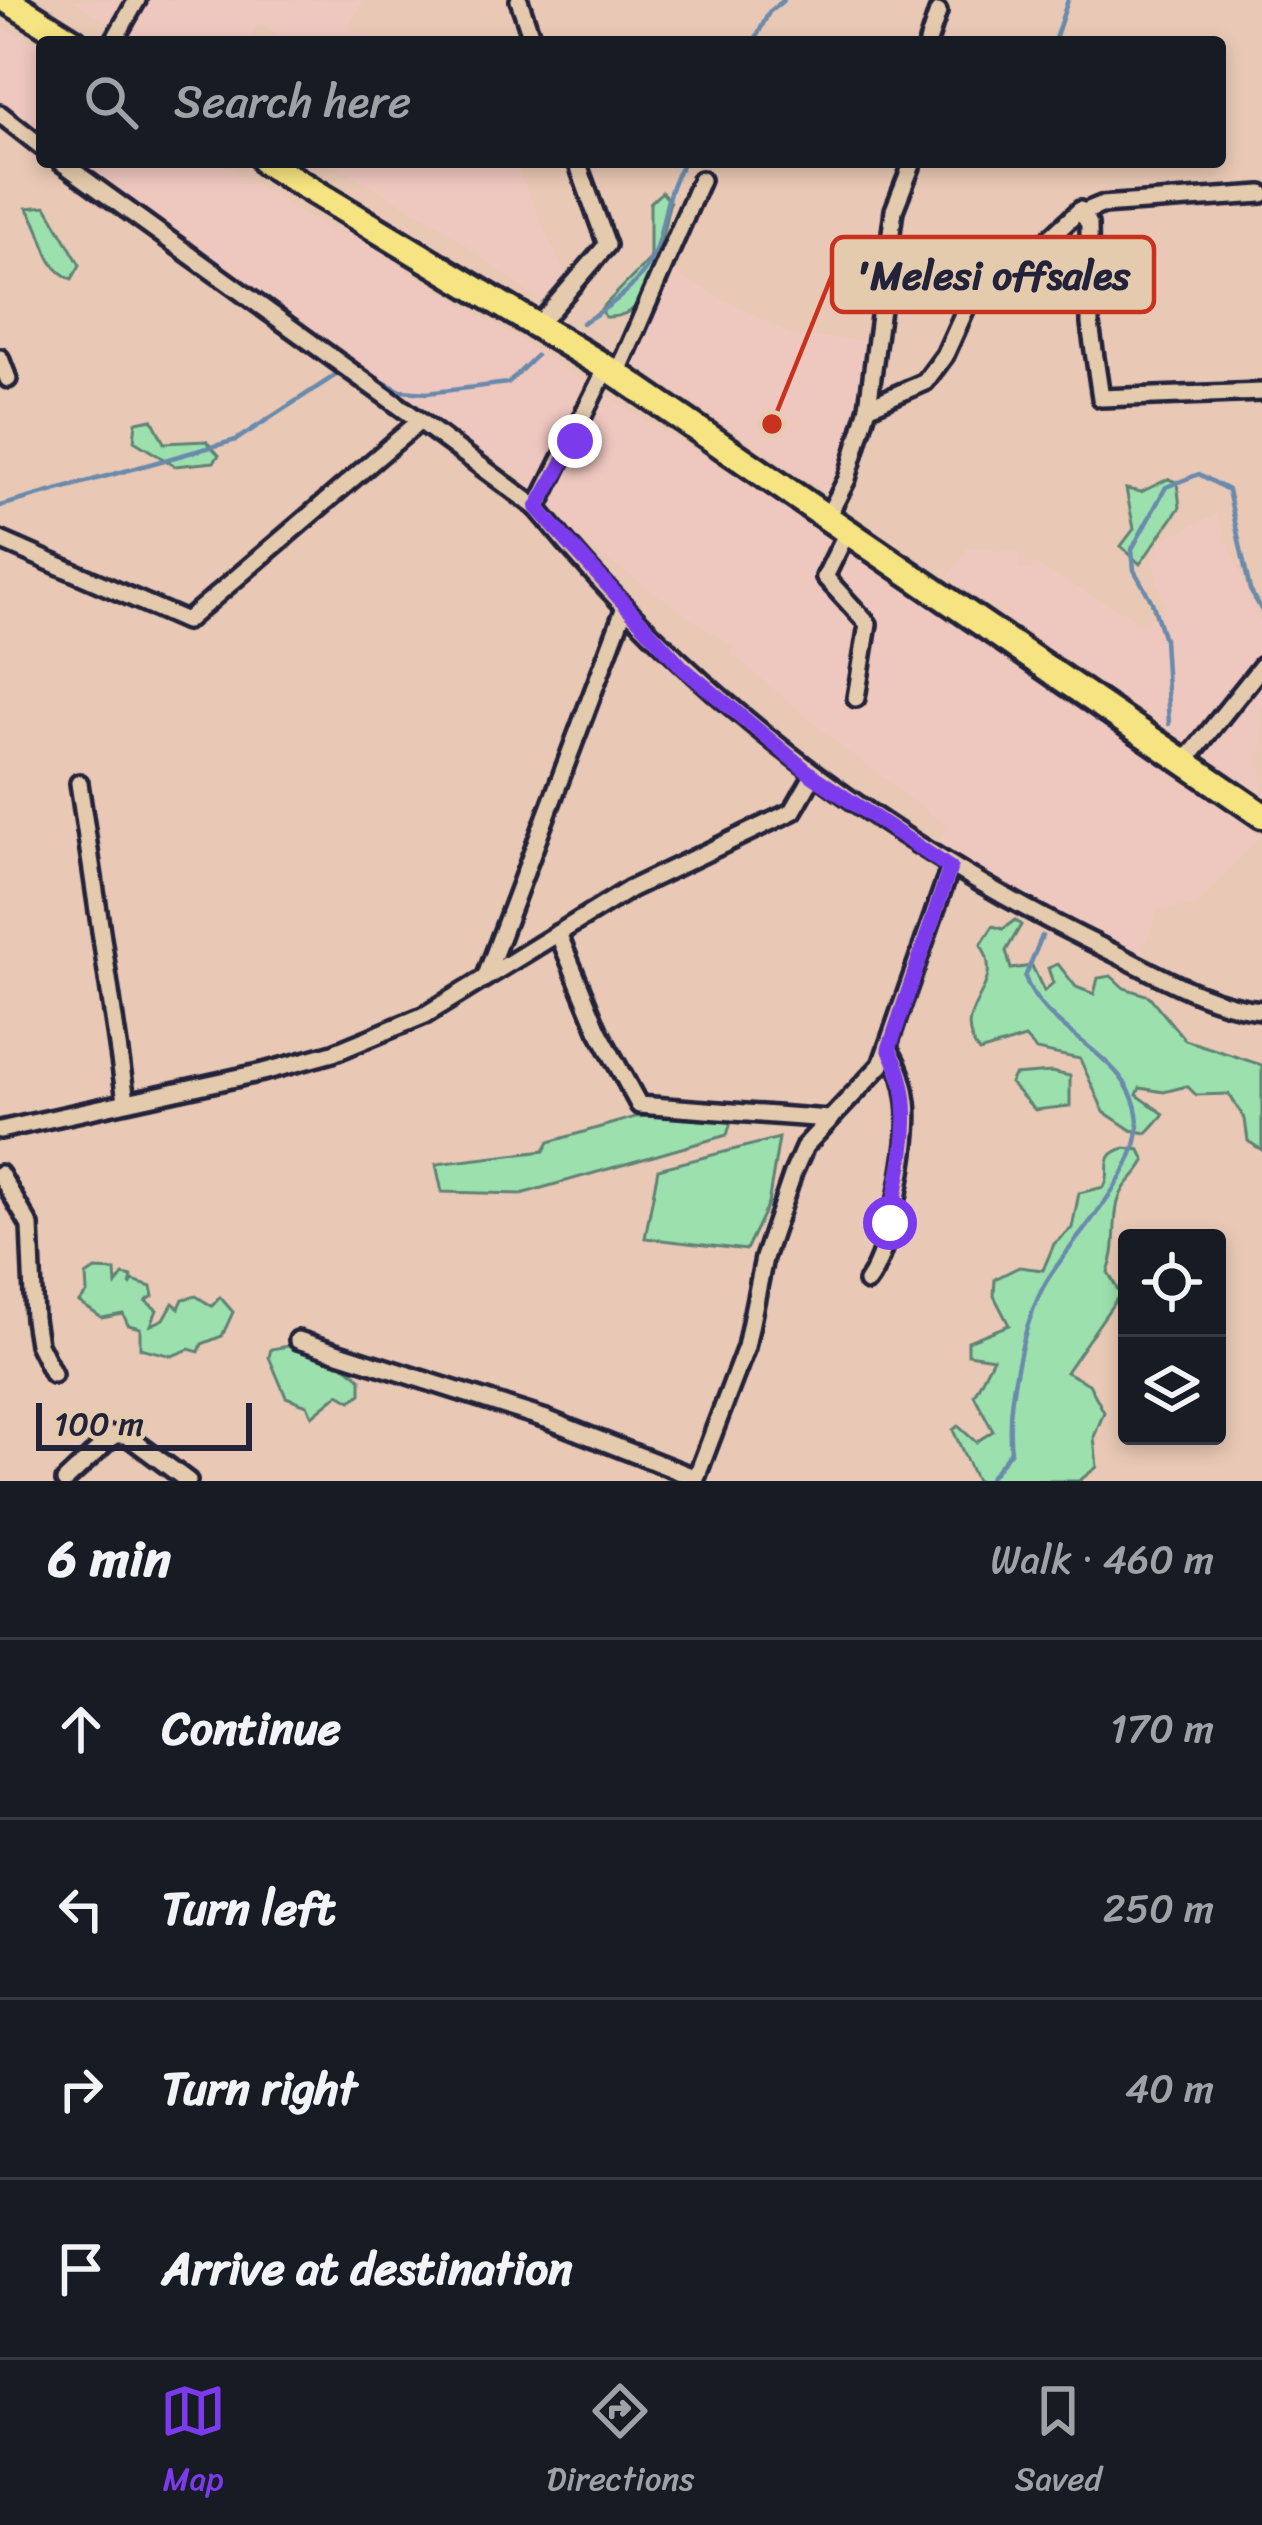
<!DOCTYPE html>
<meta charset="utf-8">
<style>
:root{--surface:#171b24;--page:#20242c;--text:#f1f3f6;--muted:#9ea1a6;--line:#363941;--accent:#7c3aed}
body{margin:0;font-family:Sriracha,sans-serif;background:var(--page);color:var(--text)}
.controls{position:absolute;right:36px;bottom:36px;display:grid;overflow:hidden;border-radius:12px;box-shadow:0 6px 18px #0003}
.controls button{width:108px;height:108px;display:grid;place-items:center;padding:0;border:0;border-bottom:3px solid var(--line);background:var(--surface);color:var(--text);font:60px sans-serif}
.scale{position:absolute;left:36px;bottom:30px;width:216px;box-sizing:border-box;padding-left:12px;border:6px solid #22223b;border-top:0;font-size:33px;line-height:42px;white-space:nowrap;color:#22223b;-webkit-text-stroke:9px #e5cbad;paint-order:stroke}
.stop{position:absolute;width:36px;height:36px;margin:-27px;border:9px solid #7c3aed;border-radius:50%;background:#fff}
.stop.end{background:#7c3aed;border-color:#fff;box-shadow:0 3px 12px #0008}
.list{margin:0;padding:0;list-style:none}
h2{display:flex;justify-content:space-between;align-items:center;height:156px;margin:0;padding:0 48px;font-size:51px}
h2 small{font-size:39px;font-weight:400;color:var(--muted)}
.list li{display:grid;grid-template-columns:78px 1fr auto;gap:36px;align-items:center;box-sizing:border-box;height:180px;padding:0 48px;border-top:3px solid var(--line)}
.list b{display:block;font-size:45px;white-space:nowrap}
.list em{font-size:39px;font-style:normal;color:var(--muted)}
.icon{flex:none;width:66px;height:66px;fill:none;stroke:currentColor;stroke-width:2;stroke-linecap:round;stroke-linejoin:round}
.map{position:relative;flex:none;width:1262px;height:1481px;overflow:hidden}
.search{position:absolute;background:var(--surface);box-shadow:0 6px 18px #0003;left:36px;right:36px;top:36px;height:132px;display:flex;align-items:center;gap:30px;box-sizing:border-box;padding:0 42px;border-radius:12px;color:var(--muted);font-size:45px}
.sheet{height:876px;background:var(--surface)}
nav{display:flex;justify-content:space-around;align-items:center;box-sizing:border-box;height:168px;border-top:3px solid var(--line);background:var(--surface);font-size:33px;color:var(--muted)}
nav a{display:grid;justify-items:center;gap:6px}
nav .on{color:var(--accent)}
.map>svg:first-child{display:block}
.built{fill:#eec7bf}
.green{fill:#9ce1ad;stroke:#5f8274;stroke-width:3}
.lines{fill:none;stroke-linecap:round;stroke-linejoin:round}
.stream{stroke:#6a8aac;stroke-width:4.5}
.street-casing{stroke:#22223b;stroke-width:24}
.primary-casing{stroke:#22223b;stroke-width:33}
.street{stroke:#e5cbad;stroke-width:15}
.primary{stroke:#f6e381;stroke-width:24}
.route{stroke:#7c3aed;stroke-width:15}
.leader{fill:none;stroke:#c8321e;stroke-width:4.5}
.callout-dot{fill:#c8321e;stroke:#e5cbad;stroke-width:4.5}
.callout{fill:#e5cbad;stroke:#c8321e;stroke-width:4.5}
.callout-label{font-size:39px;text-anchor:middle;font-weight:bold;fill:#22223b}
</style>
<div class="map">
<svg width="1262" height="1481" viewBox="0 0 1262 1481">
<rect width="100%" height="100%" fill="#e9c9b5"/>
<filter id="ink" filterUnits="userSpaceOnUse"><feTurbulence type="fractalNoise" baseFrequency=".00833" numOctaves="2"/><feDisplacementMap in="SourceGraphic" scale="24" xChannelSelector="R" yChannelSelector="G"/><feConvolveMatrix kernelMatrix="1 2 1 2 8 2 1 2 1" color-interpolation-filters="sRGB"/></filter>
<g filter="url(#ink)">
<g class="built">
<path d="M71,0H363L349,27L375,42H291L258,23L247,42H139Z"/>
<path d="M0,28L42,45V140L0,106Z"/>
<path d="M72,162H219L332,232L339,226L862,557L1261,835L1198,905L1158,910L1139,962L934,848L948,827L837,743L731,653L734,648L568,532L539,491Z"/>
<path d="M328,162H514L566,276L540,301L441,226Z"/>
<path d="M661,266L792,335L870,341L852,444L828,494L616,352L639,319Z"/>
<path d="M1217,514L1262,627V794L948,578L968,547L1021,553L1019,570L1031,571L1033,563L1145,624L1165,611L1153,562L1161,540Z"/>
</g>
<g class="green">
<path d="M662,192L670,202C658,239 660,320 605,317L601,309L650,259V203Z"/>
<path d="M46,206L80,265L72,279C41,267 46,232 27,208Z"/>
<path d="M152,419L164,443L206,441L219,455L214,462L175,466L134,441L136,422Z"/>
<path d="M1168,479L1177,482L1180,507L1140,564L1121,546L1134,529L1126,489L1141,492Z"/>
<path d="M1015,920L1021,925L1006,951L1011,969L1032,966L1044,991L1053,983L1048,968L1058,964L1076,987L1094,994L1098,978L1111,976L1124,988L1149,996L1185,1040L1262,1065V1150L1248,1141L1245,1119L1229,1094L1196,1095L1187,1086L1164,1092L1140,1088L1137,1095L1164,1114L1147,1133L1131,1130L1104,1112L1080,1059L1036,1050L1025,1038L979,1052C946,1008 1009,991 981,945L993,926L1003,929Z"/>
<path d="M1051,1072L1070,1076V1106L1035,1110L1010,1083L1014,1075Z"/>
<path d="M669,1115L731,1122L727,1135L521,1194L442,1192L436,1164L544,1151L549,1142L635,1117Z"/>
<path d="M779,1138L768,1204L746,1250L645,1238L658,1169Z"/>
<path d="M1125,1148L1140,1150L1145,1161C1137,1177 1123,1183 1118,1202C1112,1226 1118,1248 1108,1272L1120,1294L1066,1372L1089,1384L1104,1412L1094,1437L1097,1467L1079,1481H976L953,1430L958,1426L976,1442L993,1431L974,1395L993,1358L968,1354V1341L1009,1325L994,1296L995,1279L1019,1267L1043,1270L1054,1244L1072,1228L1079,1193L1104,1187C1114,1171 1097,1155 1125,1148Z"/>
<path d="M95,1270L115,1271L116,1285L123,1275L132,1277L130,1286L133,1281L151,1287L153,1296L146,1301L157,1310L151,1325L164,1319L173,1303L179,1308L183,1299L196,1296L212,1306L220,1297L233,1312L222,1336L202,1344L199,1352L189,1349L172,1356L140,1348V1328L128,1325L123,1314L102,1318L79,1302L87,1293L86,1276Z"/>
<path d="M294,1345C320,1354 342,1360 361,1379V1394L351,1401L339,1394L312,1416L307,1405L286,1397L269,1357L271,1349Z"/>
</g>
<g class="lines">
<g class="stream">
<path d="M754,42L769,12L784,0"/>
<path d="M1054,42L1068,0"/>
<path d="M582,323C610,307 643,284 655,251C666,219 664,194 684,162"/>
<path d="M352,366L401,391L427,393L508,383L536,356"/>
<path d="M0,506L236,440L342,371"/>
<path d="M1169,724L1164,639L1152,602L1134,570L1132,549L1166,487L1199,474L1228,490L1250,590L1262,611"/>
<path d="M987,1481L1011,1451C1005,1406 1023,1322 1046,1282C1071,1240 1138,1175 1138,1126C1138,1054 1045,1037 1025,977L1042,936"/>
</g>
<g class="street-casing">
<g id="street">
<path d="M519,0L533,42"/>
<path d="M113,42L137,0"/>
<path d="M928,42L938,12"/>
<path d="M0,114L42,147"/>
<path d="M61,162L420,421"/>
<path d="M1084,212L1101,205L1262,194"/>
<path d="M539,324L607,245L577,162"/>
<path d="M0,358L8,379"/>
<path d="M606,369L537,508C692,699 890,845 1110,951C1157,974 1209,1006 1262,1010"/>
<path d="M617,374L701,180"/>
<path d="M868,407L925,382L945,355L969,302L1012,273L1080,210L1089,224L1090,324L1101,398L1262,392"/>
<path d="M828,516L847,479L868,407L894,210L913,162"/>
<path d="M848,530L825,577L868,624L856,698"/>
<path d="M0,540L186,621L420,421L537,508"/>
<path d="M1185,762L1262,666"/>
<path d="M79,783L126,1100"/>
<path d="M558,933L598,1030L639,1105L829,1119"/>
<path d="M486,976L625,607"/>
<path d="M0,1130L263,1072L333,1053L425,1015L630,889L793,811L813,776"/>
<path d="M0,1174L30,1226L34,1319L38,1344L53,1374"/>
<path d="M867,1282C890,1252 912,1141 907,1102C905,1082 899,1066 889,1049"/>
<path d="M298,1340L546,1419L696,1478"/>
<path d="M65,1481L114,1435H126L188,1481"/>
<path d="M695,1481L746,1347L764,1258L793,1173L805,1146L881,1065L950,868"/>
</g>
</g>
<g class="primary-casing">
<g id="primary">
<path d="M7,0L74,42"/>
<path d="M265,162L617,374L1262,815"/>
</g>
</g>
<use href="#street" class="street"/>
<use href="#primary" class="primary"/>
</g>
</g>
<g class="lines" filter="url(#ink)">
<path class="route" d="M575,441L537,508L683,668L813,776L950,868L889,1049C920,1104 900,1164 890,1223"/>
</g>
<path class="leader" d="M772 424L832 275"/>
<circle class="callout-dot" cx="772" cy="424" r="12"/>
<rect class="callout" x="832" y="237" width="322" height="75" rx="12"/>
<g class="callout-label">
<text x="993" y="289">'Melesi offsales</text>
</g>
</svg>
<div class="controls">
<button><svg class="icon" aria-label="locate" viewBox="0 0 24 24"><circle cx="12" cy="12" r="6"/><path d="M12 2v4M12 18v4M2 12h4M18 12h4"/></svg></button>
<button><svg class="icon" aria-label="layers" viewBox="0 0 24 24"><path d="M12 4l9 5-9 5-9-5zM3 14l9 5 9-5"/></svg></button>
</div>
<div class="scale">100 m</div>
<div class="stop" style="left:890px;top:1223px"></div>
<div class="stop end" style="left:575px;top:441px"></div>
<div class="search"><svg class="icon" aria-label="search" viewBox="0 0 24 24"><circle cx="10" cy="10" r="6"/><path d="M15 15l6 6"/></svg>Search here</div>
</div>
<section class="sheet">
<h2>6 min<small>Walk · 460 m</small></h2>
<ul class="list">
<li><svg class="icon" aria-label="ahead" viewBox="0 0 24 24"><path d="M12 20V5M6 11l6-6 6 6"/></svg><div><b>Continue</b></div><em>170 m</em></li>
<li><svg class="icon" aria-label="left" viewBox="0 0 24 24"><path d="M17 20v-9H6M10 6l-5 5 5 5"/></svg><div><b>Turn left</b></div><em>250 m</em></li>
<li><svg class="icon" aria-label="right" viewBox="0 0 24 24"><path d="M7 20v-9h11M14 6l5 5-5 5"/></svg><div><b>Turn right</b></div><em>40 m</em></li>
<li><svg class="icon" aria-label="arrive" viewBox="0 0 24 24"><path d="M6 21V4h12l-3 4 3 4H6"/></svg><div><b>Arrive at destination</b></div></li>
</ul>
</section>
<nav>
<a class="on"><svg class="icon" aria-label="map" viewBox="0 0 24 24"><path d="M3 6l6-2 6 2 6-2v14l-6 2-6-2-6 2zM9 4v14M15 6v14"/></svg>Map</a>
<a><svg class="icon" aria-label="directions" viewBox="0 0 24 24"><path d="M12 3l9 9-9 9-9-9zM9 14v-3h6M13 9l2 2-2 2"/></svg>Directions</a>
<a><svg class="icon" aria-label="saved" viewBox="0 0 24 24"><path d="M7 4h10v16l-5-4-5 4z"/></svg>Saved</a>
</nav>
